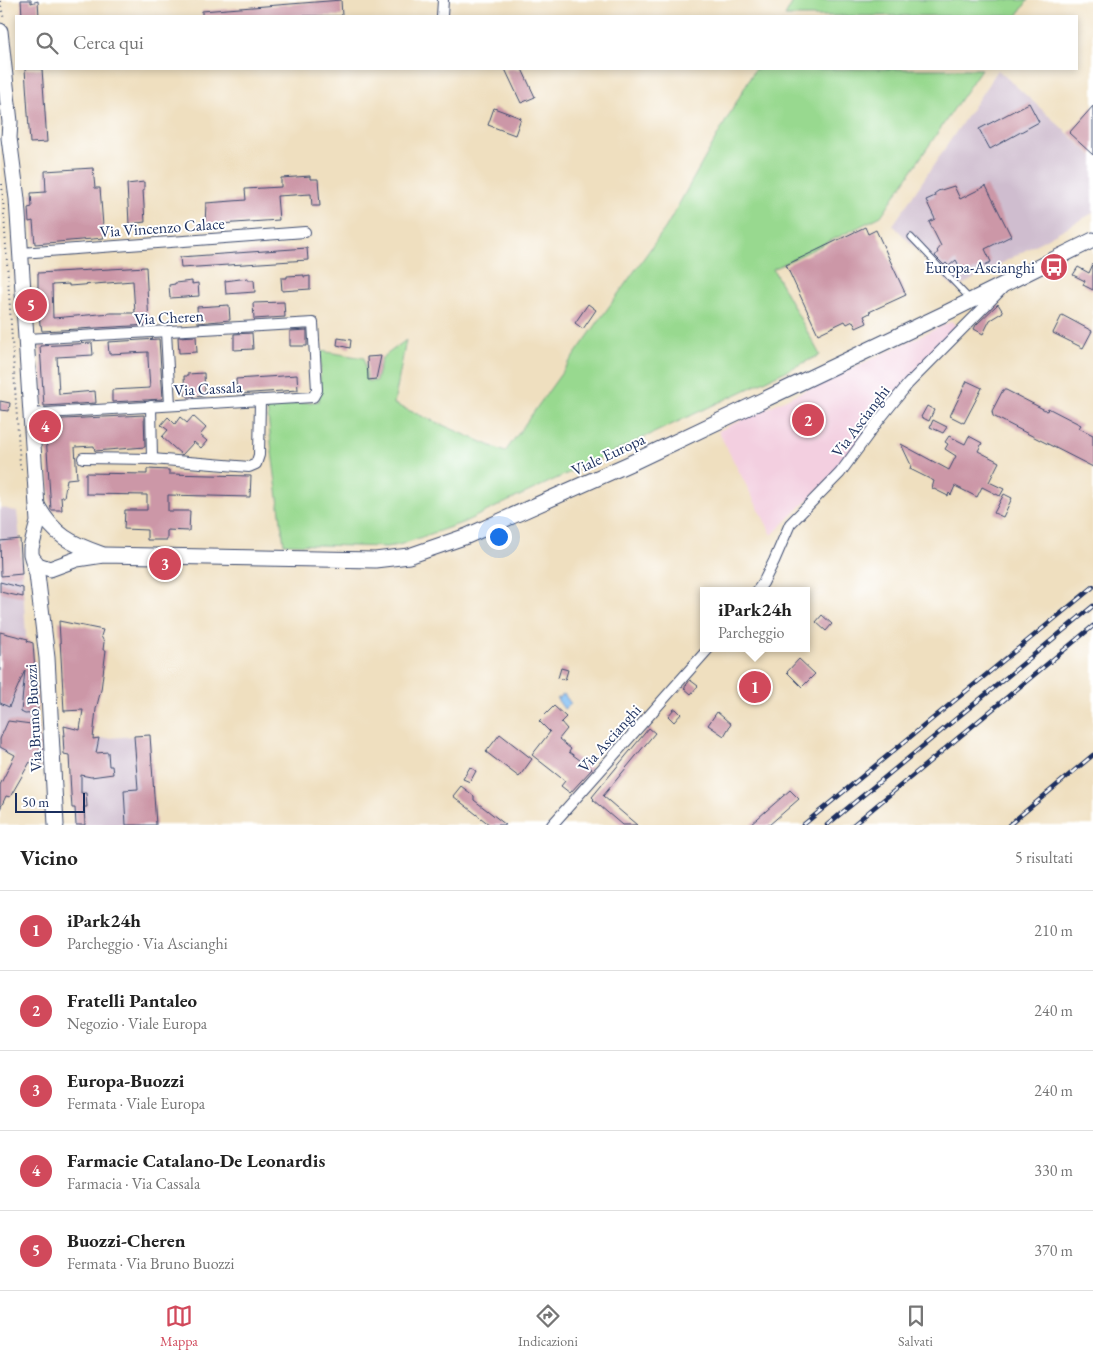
<!DOCTYPE html>
<html lang="it">
<meta charset="utf-8">
<style>
:root{--surface:#fff;--page:#f2f2f2;--text:#222;--muted:#767676;--line:#e0e0e0;--accent:#d1495b}
body{margin:0;font-family:"EB Garamond",serif;background:var(--page);color:var(--text)}
.scale{position:absolute;left:15px;bottom:12px;width:70px;box-sizing:border-box;padding-left:5px;border:2px solid #1b2f5e;border-top:0;font-size:14px;line-height:18px;white-space:nowrap;color:#1b2f5e;-webkit-text-stroke:4px #fff;paint-order:stroke}
.you{position:absolute;left:498px;top:536px;width:18px;height:18px;margin:-12px;border:4px solid #fff;border-radius:50%;background:#1a73e8;box-shadow:0 0 0 8px #1a73e833}
.badge{display:grid;place-items:center;width:32px;height:32px;border-radius:50%;background:var(--accent);color:#fff;font-size:16px;font-weight:700}
.pin{position:absolute;translate:-50% -50%;border:2px solid #fff;box-shadow:0 1px 5px #0006}
.popup{position:absolute;left:700px;top:587px;width:110px;height:65px;box-sizing:border-box;display:grid;place-content:center;border-radius:0px;background:var(--surface);filter:drop-shadow(0 1px 4px #0005);font-size:16px;white-space:nowrap;color:var(--muted)}
.popup b{font-size:19px;color:var(--text)}
.popup::after{content:'';position:absolute;left:50%;top:100%;margin-left:-10px;border:10px solid transparent;border-top-color:var(--surface)}
.list{margin:0;padding:0;list-style:none}
h2{display:flex;justify-content:space-between;align-items:center;height:65px;margin:0;padding:0 20px;font-size:21px}
h2 small{font-size:16px;font-weight:400;color:var(--muted)}
.list li{display:grid;grid-template-columns:32px 1fr auto;gap:15px;align-items:center;box-sizing:border-box;height:80px;padding:0 20px;border-top:1px solid var(--line)}
.list b{display:block;font-size:19px;white-space:nowrap}
.list p{margin:0;font-size:16px;white-space:nowrap;color:var(--muted)}
.list em{font-size:16px;font-style:normal;color:var(--muted)}
.icon{flex:none;width:28px;height:28px;fill:none;stroke:currentColor;stroke-width:2;stroke-linecap:round;stroke-linejoin:round}
.map{position:relative;flex:none;width:1093px;height:825px;overflow:hidden}
.search{position:absolute;background:var(--surface);box-shadow:0 2px 8px #0003;left:15px;right:15px;top:15px;height:55px;display:flex;align-items:center;gap:12px;box-sizing:border-box;padding:0 18px;border-radius:0px;color:var(--muted);font-size:19px}
.sheet{height:465px;background:var(--surface)}
nav{display:flex;justify-content:space-around;align-items:center;box-sizing:border-box;height:70px;border-top:1px solid var(--line);background:var(--surface);font-size:14px;color:var(--muted)}
nav a{display:grid;justify-items:center;gap:2px}
nav .on{color:var(--accent)}
.map>svg:first-child{display:block}
.built{fill:#f3cfe0}
.industrial{fill:#cfbdcf}
.green{fill:#98d98f;stroke:#5a8476}
.water{fill:#7ebcf2;stroke:#4c76a8}
.building{fill:#cc97a7;fill-rule:evenodd}
.lines{fill:none;stroke-linecap:round;stroke-linejoin:round}
.service-casing{stroke:#3b496d;stroke-width:7}
.minor-casing{stroke:#3b496d;stroke-width:12}
.secondary-casing{stroke:#3b496d;stroke-width:17}
.path{stroke:#3b496d;stroke-width:2;stroke-dasharray:1 4;stroke-linecap:butt}
.service{stroke:#fff;stroke-width:5}
.minor{stroke:#fff;stroke-width:10}
.secondary{stroke:#fff;stroke-width:15}
.rail-casing{stroke:#1b2f5e;stroke-width:4.5}
.rail{stroke:#fff;stroke-width:2.5;stroke-dasharray:8;stroke-linecap:butt}
.labels{text-anchor:middle;stroke-width:4;stroke-linejoin:round;paint-order:stroke}
.street-label{font-size:16px;fill:#1b2f5e;stroke:#fff}
.poi-label{font-size:16px;fill:#1b2f5e;stroke:#fff;text-anchor:end}
</style>
<div class="map">
<svg width="1093" height="825" viewBox="0 0 1093 825">
<rect width="100%" height="100%" fill="#fff"/>
<filter id="ink" filterUnits="userSpaceOnUse"><feTurbulence type="fractalNoise" baseFrequency=".02" numOctaves="2"/><feDisplacementMap in="SourceGraphic" scale="10" xChannelSelector="R" yChannelSelector="G"/><feConvolveMatrix kernelMatrix="1 2 1 2 8 2 1 2 1" color-interpolation-filters="sRGB"/></filter>
<filter id="wash" filterUnits="userSpaceOnUse"><feTurbulence type="fractalNoise" baseFrequency=".0096" numOctaves="4" result="noise"/><feDisplacementMap in="SourceGraphic" scale="20" xChannelSelector="R" yChannelSelector="G"/><feGaussianBlur stdDeviation="1.12" result="paint"/><feColorMatrix in="noise" values="0 0 0 0 0 0 0 0 0 0 0 0 0 0 0 0 0 1.4 0 .05"/><feComposite in="paint" operator="in"/></filter>
<g filter="url(#wash)">
<rect width="100%" height="100%" fill="#efdfbf"/>
<path class="built" d="M952,321L957,328L837,471L772,535L718,431Z"/>
<g class="industrial">
<path d="M998,70L1093,156V213L955,289L893,225Z"/>
<path d="M0,507L17,512L20,539L34,766L0,750Z"/>
<path d="M63,735L91,747L93,739L150,735L156,825H74L69,756L64,754Z"/>
</g>
<g class="green">
<path d="M794,0H1028L1017,16H785Z"/>
<path d="M755,69H981L881,216L773,269L820,355L462,523L399,545L386,547L284,544L272,452L267,407L319,401L321,351L364,358L367,381H376L382,358L406,340L394,404L505,452L666,227Z"/>
</g>
<path class="water" d="M564,694L571,704L564,709L557,699Z"/>
<g id="blocks">
<g class="building">
<path d="M21,0H31V3L38,1L39,16H22Z"/>
<path d="M341,0L342,16H202V11Z"/>
<path d="M25,69H42L47,142L30,143Z"/>
<path d="M505,69H522L535,97L521,103Z"/>
<path d="M1029,103L1039,122L990,149L979,129Z"/>
<path d="M1093,106V155L1069,133Z"/>
<path d="M494,108L521,118L515,135L488,125Z"/>
<path d="M93,168L95,188H100L104,238L35,244L33,221L29,222L28,208L32,207L31,193L46,192L45,171Z"/>
<path d="M310,176V179H318L320,206H312L311,194L277,196L279,220L205,225L206,203L246,200L245,189L281,187V178Z"/>
<path d="M144,182V190H143L145,222L129,224L127,184Z"/>
<path d="M954,186L960,199L986,186L1011,236L985,249L991,262L964,275L956,260L949,266L946,263L944,265L935,256L938,252L937,251L941,246L929,222L935,219L926,200L935,196L934,194L938,191Z"/>
<path d="M865,227L868,234L876,230L906,295L869,312L870,313L864,316L867,323L856,328L853,321L847,324L845,321L818,334L786,265Z"/>
<path d="M307,248L308,260L181,268L180,257Z"/>
<path d="M1093,264V290L1083,285L1085,281L1073,275L1078,267L1089,273Z"/>
<path d="M146,267L149,325L42,331L41,325H40L38,297V273ZM133,281L135,313H111L53,318L52,285L69,284V286Z"/>
<path d="M304,275V277L310,276V289L282,291L281,278H287V276Z"/>
<path d="M248,278V280H254L255,292L226,294L225,281Z"/>
<path d="M192,281V284L198,283L199,296L170,298L169,285L175,284V283Z"/>
<path d="M284,302L285,317L254,319L253,303Z"/>
<path d="M588,304L596,310L583,329L575,323Z"/>
<path d="M998,304L1003,312L990,320L983,334L974,329L976,325Z"/>
<path d="M229,305L230,320L198,323L197,307Z"/>
<path d="M1062,315L1092,331L1083,348L1053,333Z"/>
<path d="M307,330V346H290V331Z"/>
<path d="M252,333L253,349L234,350V334Z"/>
<path d="M196,336L197,352L179,353L178,337Z"/>
<path d="M338,338L351,340L350,348L337,345Z"/>
<path d="M159,339L163,399L112,402V390L150,388L148,359V352L109,354L108,342Z"/>
<path d="M92,343L93,355L57,357L59,394L95,391L96,403L44,406L40,346Z"/>
<path d="M381,356L376,379L368,380L367,357Z"/>
<path d="M204,373L205,396L188,397V395H185L184,376H187V374Z"/>
<path d="M297,375L298,390L237,394L236,379Z"/>
<path d="M967,381L982,388L964,423L950,416Z"/>
<path d="M1003,390H1006L1047,411L1048,408L1081,425L1079,428L1093,435V467L993,416L992,411Z"/>
<path d="M0,401L10,403L9,411L0,410Z"/>
<path d="M927,406L934,410L929,421L921,417Z"/>
<path d="M144,415L145,447L95,451L94,446L75,447L77,478L67,479L64,497H61L62,510H51L45,420Z"/>
<path d="M193,416L206,428L200,435L207,441L201,448L194,442L182,455L162,437L168,430L161,425L168,417L175,424L180,417L187,423Z"/>
<path d="M933,420L947,427L943,433L930,427Z"/>
<path d="M949,436L965,444L969,436L982,443L978,451L999,462L989,482L1004,489L1000,496L982,487L977,497L955,486L951,495L949,493L948,496L932,488L934,481L910,469L911,465L901,444L949,470L956,456L945,449L948,444L945,442Z"/>
<path d="M147,469L169,470V474L251,476L250,497L168,495V511H190L189,531L167,530V540H147V530L124,529L125,510H147V495L86,494V473L147,474Z"/>
<path d="M1004,494L1012,498L1003,517L994,513Z"/>
<path d="M20,539L22,574L1,576L0,541Z"/>
<path d="M0,582L23,588V597L0,592Z"/>
<path d="M822,615L832,624L826,631L816,622Z"/>
<path d="M59,621L103,630L101,636L104,642L103,650H106L101,690L96,709L93,739L99,738L96,753L108,752L109,766H112L113,774L91,777L81,775V793H86L87,807H84L85,825H76L75,808H72L71,794L69,755L64,754L63,735L65,736L64,726L80,730L83,710L64,711Z"/>
<path d="M0,632L28,639L27,641L33,643L38,713L25,714L21,712L25,670L9,707L0,703Z"/>
<path d="M799,659L815,674L802,687L787,672Z"/>
<path d="M561,668L568,670L565,680L558,678Z"/>
<path d="M690,680L698,686L691,694L684,688Z"/>
<path d="M554,706L566,717L561,722L567,729L559,739L571,749L569,752L592,769L570,793L561,786L565,781L532,755L550,732L539,721Z"/>
<path d="M674,709H676L681,714L674,722L668,716Z"/>
<path d="M717,712L731,724L724,736L708,725Z"/>
<path d="M8,721L39,725L41,768L30,762L10,797L6,796L0,809V785L15,755L0,747V739Z"/>
<path d="M649,728L655,733L603,796L637,825H622L593,800L594,799L592,797Z"/>
<path d="M500,734L532,759L519,777L486,752Z"/>
<path d="M150,735L156,825H126L124,790L138,789L134,736Z"/>
<path d="M470,767L476,771L470,782L463,779Z"/>
<path d="M461,786L474,796V800L506,825H490L453,796Z"/>
<path d="M790,790L799,799L769,825H750Z"/>
</g>
</g>
</g>
<g filter="url(#ink)">
<use href="#blocks" fill-opacity="0" stroke="#3b496d" stroke-width="1"/>
<g class="lines">
<g class="service-casing">
<path id="service" d="M911,237L969,298"/>
</g>
<g class="minor-casing">
<g id="minor">
<path d="M442,16L443,0"/>
<path d="M21,253L305,232"/>
<path d="M166,332L170,405"/>
<path d="M27,339L313,323L317,390L313,397L30,414"/>
<path d="M151,406L152,459"/>
<path d="M83,458L152,459L249,467L256,464L259,455L260,400"/>
<path d="M757,591L763,583L774,561L790,524L840,473L879,420L908,384L1002,289"/>
<path d="M552,825L709,648"/>
</g>
</g>
<g class="secondary-casing">
<g id="secondary">
<path d="M0,31L10,122L9,138L17,199L38,522L31,548V554L37,574L47,658L56,825"/>
<path d="M38,507C54,535 71,544 101,554"/>
<path d="M34,560L38,565L50,569L77,559L103,555L375,560L409,556L467,536L631,463L944,314L1093,240"/>
</g>
</g>
<g class="path">
<path d="M0,1L4,20"/>
<path d="M2,184L20,465L22,473"/>
</g>
<use href="#service" class="service"/>
<use href="#minor" class="minor"/>
<use href="#secondary" class="secondary"/>
<g class="rail-casing">
<g id="rail">
<path d="M803,825L1093,587"/>
<path d="M827,825L1093,606"/>
<path d="M853,825L1093,626"/>
<path d="M1009,825L1093,755"/>
</g>
</g>
<use href="#rail" class="rail"/>
</g>
</g>
<defs>
<g id="bus-disc" transform="scale(1.4375)"><circle r="9.5" fill="#d1495b" stroke="#fff"/><path d="M-5-6H5V4H4V6H2V4H-2V6H-4V4H-5ZM-3.5-4V0h7V-4ZM-3.5 1.2v1.5H-2V1.2ZM2 1.2v1.5H3.5V1.2Z" fill="#fff"/></g>
</defs>
<g fill-rule="evenodd">
<use href="#bus-disc" x="1054" y="267"/>
</g>
<g class="labels">
<g class="street-label">
<text transform="translate(162 227) rotate(-4)" y="6">Via Vincenzo Calace</text>
<text transform="translate(169 317) rotate(-3)" y="6">Via Cheren</text>
<text transform="translate(208 388) rotate(-3)" y="6">Via Cassala</text>
<text transform="translate(860 421) rotate(-53)" y="6">Via Ascianghi</text>
<text transform="translate(608 454) rotate(-25)" y="6">Viale Europa</text>
<text transform="translate(33 718) rotate(-93)" y="6">Via Bruno Buozzi</text>
<text transform="translate(609 738) rotate(-48)" y="6">Via Ascianghi</text>
</g>
<g class="poi-label">
<text x="1035" y="273">Europa-Ascianghi</text>
</g>
</g>
</svg>
<div class="scale">50 m</div>
<div class="you"></div>
<div class="pin badge" style="left:755px;top:687px">1</div>
<div class="popup"><b>iPark24h</b>Parcheggio</div>
<div class="pin badge" style="left:808px;top:420px">2</div>
<div class="pin badge" style="left:165px;top:564px">3</div>
<div class="pin badge" style="left:45px;top:426px">4</div>
<div class="pin badge" style="left:31px;top:305px">5</div>
<div class="search"><svg class="icon" aria-label="search" viewBox="0 0 24 24"><circle cx="10" cy="10" r="6"/><path d="M15 15l6 6"/></svg>Cerca qui</div>
</div>
<section class="sheet">
<h2>Vicino<small>5 risultati</small></h2>
<ul class="list">
<li><span class="badge">1</span><div><b>iPark24h</b><p>Parcheggio · Via Ascianghi</p></div><em>210 m</em></li>
<li><span class="badge">2</span><div><b>Fratelli Pantaleo</b><p>Negozio · Viale Europa</p></div><em>240 m</em></li>
<li><span class="badge">3</span><div><b>Europa-Buozzi</b><p>Fermata · Viale Europa</p></div><em>240 m</em></li>
<li><span class="badge">4</span><div><b>Farmacie Catalano-De Leonardis</b><p>Farmacia · Via Cassala</p></div><em>330 m</em></li>
<li><span class="badge">5</span><div><b>Buozzi-Cheren</b><p>Fermata · Via Bruno Buozzi</p></div><em>370 m</em></li>
</ul>
</section>
<nav>
<a class="on"><svg class="icon" aria-label="map" viewBox="0 0 24 24"><path d="M3 6l6-2 6 2 6-2v14l-6 2-6-2-6 2zM9 4v14M15 6v14"/></svg>Mappa</a>
<a><svg class="icon" aria-label="directions" viewBox="0 0 24 24"><path d="M12 3l9 9-9 9-9-9zM9 14v-3h6M13 9l2 2-2 2"/></svg>Indicazioni</a>
<a><svg class="icon" aria-label="saved" viewBox="0 0 24 24"><path d="M7 4h10v16l-5-4-5 4z"/></svg>Salvati</a>
</nav>
